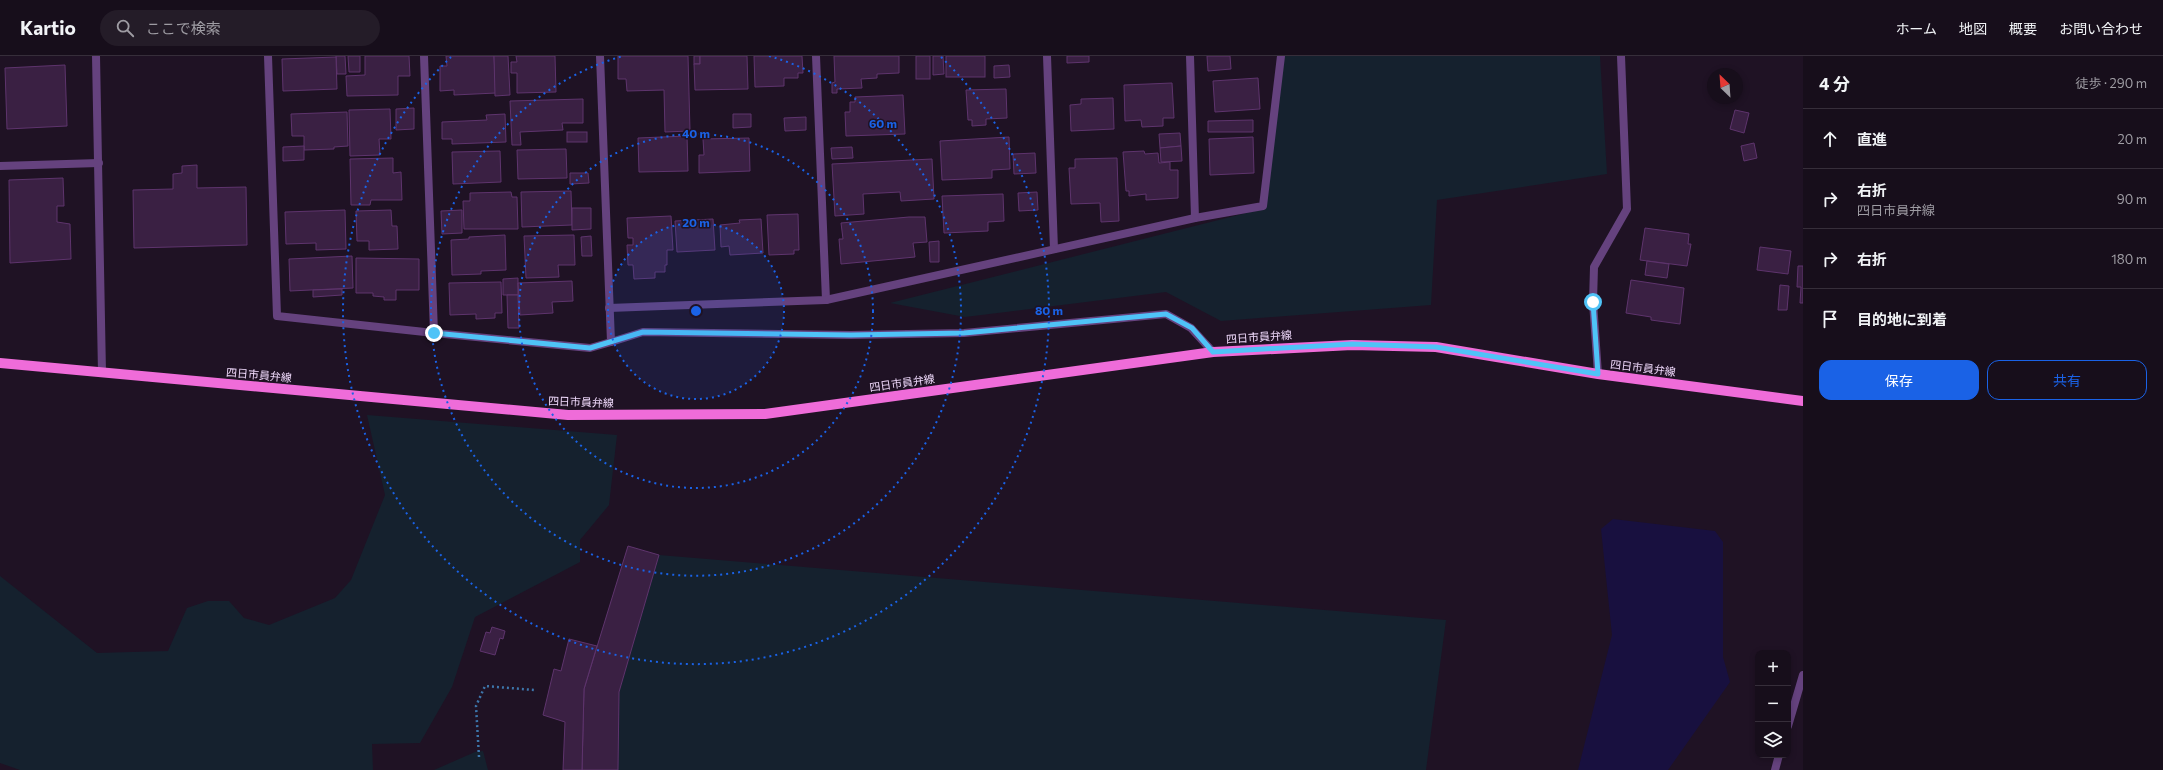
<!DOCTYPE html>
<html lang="ja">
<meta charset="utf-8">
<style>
:root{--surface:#170e1b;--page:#241c28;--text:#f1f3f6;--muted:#9e9ca3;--line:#362e3a;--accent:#1a62e6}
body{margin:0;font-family:Commissioner,"Noto Sans JP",sans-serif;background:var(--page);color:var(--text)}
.controls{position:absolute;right:12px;bottom:12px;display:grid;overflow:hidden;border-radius:8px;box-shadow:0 2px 6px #0003}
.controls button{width:36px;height:36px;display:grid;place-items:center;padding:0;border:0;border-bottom:1px solid var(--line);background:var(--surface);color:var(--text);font:20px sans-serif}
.compass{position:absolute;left:1707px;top:12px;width:36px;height:36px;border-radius:50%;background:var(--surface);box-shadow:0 2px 6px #0003;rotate:335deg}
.stop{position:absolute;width:12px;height:12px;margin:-9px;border:3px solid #4fc3f7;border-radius:50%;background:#fff}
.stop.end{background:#4fc3f7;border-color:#fff;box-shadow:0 1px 4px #0008}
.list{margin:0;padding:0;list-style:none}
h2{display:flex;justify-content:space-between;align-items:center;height:52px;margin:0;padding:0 16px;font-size:17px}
h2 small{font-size:13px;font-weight:400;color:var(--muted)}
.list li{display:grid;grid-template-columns:26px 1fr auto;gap:12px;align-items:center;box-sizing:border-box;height:60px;padding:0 16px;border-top:1px solid var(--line)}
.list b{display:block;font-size:15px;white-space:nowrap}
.list p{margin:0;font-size:13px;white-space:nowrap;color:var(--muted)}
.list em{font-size:13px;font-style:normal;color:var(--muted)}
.actions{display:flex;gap:8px;padding:12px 16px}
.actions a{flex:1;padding:9px 0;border:1px solid var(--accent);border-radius:12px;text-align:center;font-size:14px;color:var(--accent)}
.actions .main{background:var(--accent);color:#fff}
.icon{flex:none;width:22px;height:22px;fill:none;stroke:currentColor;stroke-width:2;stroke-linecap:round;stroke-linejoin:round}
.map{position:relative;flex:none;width:1803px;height:714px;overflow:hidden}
header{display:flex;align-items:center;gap:24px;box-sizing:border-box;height:56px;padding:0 20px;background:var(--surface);border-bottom:1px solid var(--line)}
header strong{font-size:19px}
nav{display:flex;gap:22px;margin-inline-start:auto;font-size:14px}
.search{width:280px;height:36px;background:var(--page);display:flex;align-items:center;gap:10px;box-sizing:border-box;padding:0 14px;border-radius:22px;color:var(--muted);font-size:15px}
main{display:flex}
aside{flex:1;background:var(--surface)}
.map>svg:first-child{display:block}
.green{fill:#15212e}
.water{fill:#18103f}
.building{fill:#3a2043;stroke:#5e346d}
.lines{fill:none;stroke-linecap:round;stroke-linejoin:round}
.path{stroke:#3d76ab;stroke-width:2.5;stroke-dasharray:2 3;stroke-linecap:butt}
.service{stroke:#65427e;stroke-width:8}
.minor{stroke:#65427e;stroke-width:8}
.primary{stroke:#ef6cd9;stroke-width:10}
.route{stroke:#4fc3f7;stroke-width:5}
.ring{fill:none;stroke:#1a62e6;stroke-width:2;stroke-dasharray:2 4}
.labels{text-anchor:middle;stroke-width:3;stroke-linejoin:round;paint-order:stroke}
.street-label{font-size:11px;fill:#efd9fb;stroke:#1f1224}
.centre{fill:#1a62e6;stroke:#1f1224;stroke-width:2}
.ring-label{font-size:12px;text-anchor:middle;font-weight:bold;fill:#1a62e6;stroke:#1f1224;stroke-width:3;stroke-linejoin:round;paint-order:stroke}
</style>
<header>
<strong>Kartio</strong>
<div class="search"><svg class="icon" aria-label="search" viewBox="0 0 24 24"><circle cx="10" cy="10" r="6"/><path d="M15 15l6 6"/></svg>ここで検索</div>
<nav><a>ホーム</a><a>地図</a><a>概要</a><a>お問い合わせ</a></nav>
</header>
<main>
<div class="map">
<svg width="1803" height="714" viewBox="0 0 1803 714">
<rect width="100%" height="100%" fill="#1f1224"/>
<g class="green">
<path d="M1283,0H1600L1607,118L1437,144L1431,249L1221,265L1166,236L965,261L890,247L1266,152Z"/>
<path d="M367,359L617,379L609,449L580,484V506L475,561L452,631L420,687L372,688L373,714H20L0,707V520L97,597L168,595L187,552L208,545H229L244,562L269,569L335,542L351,524L385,439Z"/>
<path d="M659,499L1446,564L1426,714H618L619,636Z"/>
<path d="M483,695L488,714H434L475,696Z"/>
</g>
<path class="water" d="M1613,463L1715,475L1723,486V601L1730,626L1668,714H1578L1612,579L1601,473Z"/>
<g class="building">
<path d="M336,0H345L346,18H337Z"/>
<path d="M348,0H360V16H349Z"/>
<path d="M365,0H409L410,20H398V39L347,40L346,20L365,19Z"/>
<path d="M446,0H494L496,37L454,39V34L440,35V10H447Z"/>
<path d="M494,0H508L510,39L495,40Z"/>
<path d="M516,0H555L556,36L517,37V17H511V6H517Z"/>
<path d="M618,0H688L690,75L665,76L664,34L627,35L626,23H618Z"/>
<rect x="694" y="0" width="6" height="8"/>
<path d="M700,0H747L748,33L695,34L694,8H700Z"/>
<path d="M754,0H802L803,17H798V22H784V30L755,31Z"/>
<path d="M834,0H899V17L877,18V22L861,23L862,32L837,33V37H832V27L835,26Z"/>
<rect x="916" y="0" width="14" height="23"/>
<path d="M933,0H943L944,18L933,19Z"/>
<rect x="946" y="0" width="39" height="21"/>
<path d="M1067,0H1089V6L1067,7Z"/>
<path d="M1207,0H1230L1231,13L1208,15Z"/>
<path d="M336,1L337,33L283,35L282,3Z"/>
<path d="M65,9L67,70L7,73L5,12Z"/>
<path d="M1009,9L1010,21L994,22V10Z"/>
<path d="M1258,22L1260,53L1215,56L1213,25Z"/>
<path d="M1172,27L1174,62H1163V70L1142,71L1141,64L1125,65L1124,29Z"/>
<path d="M1006,33L1007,62L986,63V69L972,70V64H968L966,34Z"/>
<path d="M903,39L905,78L846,80L845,56H850V46H855V41Z"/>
<path d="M1113,42L1114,73L1071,75L1070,49L1081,48V43Z"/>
<path d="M583,43V67H562L563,74L520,76L521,89H512L510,45Z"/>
<path d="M414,52V73L396,74V53Z"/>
<path d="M390,53L391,83H379L380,99L350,100L349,54Z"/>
<path d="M1735,54L1749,57L1744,77L1730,73Z"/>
<path d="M347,56L348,90L334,91V93L304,94V80H292L291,58Z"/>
<path d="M505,58L506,86L452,88V83H442V66L487,64L486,59Z"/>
<path d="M733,58H751V71L733,72Z"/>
<path d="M806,61V74L785,75L784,62Z"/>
<path d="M1253,64V76H1208V65Z"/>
<rect x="567" y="76" width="20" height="10"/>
<path d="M1180,77L1181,90L1160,92L1159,78Z"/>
<path d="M687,80L688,115L639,116L638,82Z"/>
<path d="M1009,81L1010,113L992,114V122L942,124L940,85Z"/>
<path d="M1253,81L1254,117L1210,119L1209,83Z"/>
<path d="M749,82L750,115L699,117V99H704L703,83Z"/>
<path d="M1754,87L1757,102L1744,105L1741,90Z"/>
<path d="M304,90V104L283,105V91Z"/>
<path d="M1181,90L1182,105L1161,106L1160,92Z"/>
<path d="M852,91L853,102L832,103L831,92Z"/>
<path d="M566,93L567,122L518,123L517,94Z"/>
<path d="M500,95L501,126L453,128L452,96Z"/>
<path d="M1144,95L1145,98L1158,97L1159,107L1170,106V114H1178V142L1146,144V138L1129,140V135H1126L1123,96Z"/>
<path d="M1035,97L1036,117L1014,118L1013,98Z"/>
<path d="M393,102V117L401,116L402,144H371L370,149H351L350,103Z"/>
<path d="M1117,102L1119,165L1101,166L1100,147L1071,148L1069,112H1075V103Z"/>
<path d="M932,103L934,143L901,145L900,136L863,138L864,158L835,160L832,108Z"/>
<path d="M197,109V132L246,131L247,189L134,192L133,134L173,133V118L182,117V110Z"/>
<path d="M570,117H588L589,127L570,128Z"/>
<path d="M63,122L64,150H57V166L70,168L71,203L10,207L9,124Z"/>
<path d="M571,135L572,169L522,171L521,136Z"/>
<path d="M511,136L512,141H517L518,173H464L463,145H470V137Z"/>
<path d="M1037,136L1038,154L1019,155L1018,137Z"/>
<path d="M1003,138L1004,165L988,166V175L944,177L942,140Z"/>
<path d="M572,152H591V173L572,174Z"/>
<path d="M345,154L346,193L316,194V187L286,188L285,156Z"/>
<path d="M391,154L392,170H397L398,193L369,194V185H357L356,155Z"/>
<path d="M462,154V177L442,178L441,155Z"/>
<path d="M798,158L799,194H794V198L769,199L767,159Z"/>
<path d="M671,160L673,194H667V209H665V216H655V222L634,223L633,209H628L627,189H633V182H628L627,162Z"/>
<path d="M909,161H925L927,186L913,187L915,201L841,208L839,183H843L841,167Z"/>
<path d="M713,163L715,194L677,196L675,165Z"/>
<path d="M761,163L763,197L730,199L729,190L721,191L720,169L740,167L739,164Z"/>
<path d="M1645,172L1689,178L1688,188H1691L1687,210L1640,204Z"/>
<path d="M505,179L506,214L481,215V218L452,219L451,184L469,183V181Z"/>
<path d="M574,179L575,209H558L559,221L526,222L524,180Z"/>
<path d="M591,180L592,200H582L581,181Z"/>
<path d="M939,185V206H930L929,186Z"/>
<path d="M1760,191L1791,195L1788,218L1757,214Z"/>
<path d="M352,200L353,232L290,235L289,203Z"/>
<path d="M356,202L419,203V234H396V244H384V241L373,240V237H356Z"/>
<path d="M1647,205L1669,208L1667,222L1645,219Z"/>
<path d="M1798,210H1803V247H1800L1801,231H1797Z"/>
<path d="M518,222V239H503V223Z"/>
<path d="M1631,224L1684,232L1680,268L1651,264V261L1626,257Z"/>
<path d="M572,225L573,245L552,246L553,257L520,259L518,227Z"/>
<path d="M501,226L502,257H495V262L476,263V258L450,259L449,227Z"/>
<path d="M1780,229L1789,230L1787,254H1778Z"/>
<path d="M342,233V239L313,241V234Z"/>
<path d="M507,239H518L519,272H508Z"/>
<path d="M628,490L659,499L619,636L618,714H582L584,633Z"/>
<path d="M492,571L505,575L503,583L500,582L495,599L480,595L486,576L490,577Z"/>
<path d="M569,583L597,590L584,633L582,714H563L565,666L543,659L554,613L561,615Z"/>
</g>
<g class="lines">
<path class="path" d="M479,701L476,650L485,630L534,634"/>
<g class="service">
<path d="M1788,670L1803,619"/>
<path d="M1775,714L1779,699"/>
</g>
<g class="minor">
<path d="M96,0L102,317"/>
<path d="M268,0L277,260L434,277"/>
<path d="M424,0L434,277L590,292L611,286"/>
<path d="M600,0L611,286L643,276L851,279L964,277L1166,258L1191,272L1213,296"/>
<path d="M816,0L826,244"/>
<path d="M1047,0L1054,193"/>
<path d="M0,110L99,107"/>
<path d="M1195,162L1263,150L1281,0"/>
<path d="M609,252L826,244L1195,162L1190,0"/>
<path d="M1598,318L1593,246L1594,211L1627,153L1621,0"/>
</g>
<path class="primary" d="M0,307L568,359L765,358L1213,296L1352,289L1436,291L1598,318L1803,345"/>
</g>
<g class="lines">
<path class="route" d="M434,277L590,292L643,276L851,279L964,277L1166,258L1192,272L1213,296L1352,288L1436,291L1598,318L1593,246"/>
</g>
<circle cx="696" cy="255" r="88" fill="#1a62e6" fill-opacity=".12"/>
<g class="ring">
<circle cx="696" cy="255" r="88"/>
<circle cx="696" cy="255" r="177"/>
<path d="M769 0A265 265 0 1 1 623 0"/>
<path d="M941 1A353 353 0 1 1 451 1"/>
</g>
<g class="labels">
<g class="street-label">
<text transform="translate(1259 281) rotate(-4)" y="4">四日市員弁線</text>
<text transform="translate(1643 312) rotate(7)" y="4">四日市員弁線</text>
<text transform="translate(259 319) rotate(5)" y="4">四日市員弁線</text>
<text transform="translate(902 327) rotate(-8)" y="4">四日市員弁線</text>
<text transform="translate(581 346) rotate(2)" y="4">四日市員弁線</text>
</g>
</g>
<circle cx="696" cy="255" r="6" class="centre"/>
<g class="ring-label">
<text x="883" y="72">60 m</text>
<text x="696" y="82">40 m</text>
<text x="696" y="171">20 m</text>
<text x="1049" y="259">80 m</text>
</g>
</svg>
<div class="controls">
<button>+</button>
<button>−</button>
<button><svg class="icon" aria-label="layers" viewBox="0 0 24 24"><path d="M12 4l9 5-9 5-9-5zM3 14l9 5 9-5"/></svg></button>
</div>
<svg class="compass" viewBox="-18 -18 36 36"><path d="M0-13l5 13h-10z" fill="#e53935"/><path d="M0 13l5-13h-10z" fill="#9e9ca3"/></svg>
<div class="stop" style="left:1593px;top:246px"></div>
<div class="stop end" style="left:434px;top:277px"></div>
</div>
<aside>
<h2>4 分<small>徒歩 · 290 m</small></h2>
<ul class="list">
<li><svg class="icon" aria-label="ahead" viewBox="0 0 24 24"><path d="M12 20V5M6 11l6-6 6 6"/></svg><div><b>直進</b></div><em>20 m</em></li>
<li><svg class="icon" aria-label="right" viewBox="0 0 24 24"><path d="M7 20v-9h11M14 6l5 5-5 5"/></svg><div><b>右折</b><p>四日市員弁線</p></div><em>90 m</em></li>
<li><svg class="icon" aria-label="right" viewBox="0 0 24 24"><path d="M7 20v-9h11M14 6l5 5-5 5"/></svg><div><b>右折</b></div><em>180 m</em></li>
<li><svg class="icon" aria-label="arrive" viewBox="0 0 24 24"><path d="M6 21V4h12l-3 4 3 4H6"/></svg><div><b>目的地に到着</b></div></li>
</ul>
<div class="actions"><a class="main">保存</a><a>共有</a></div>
</aside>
</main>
